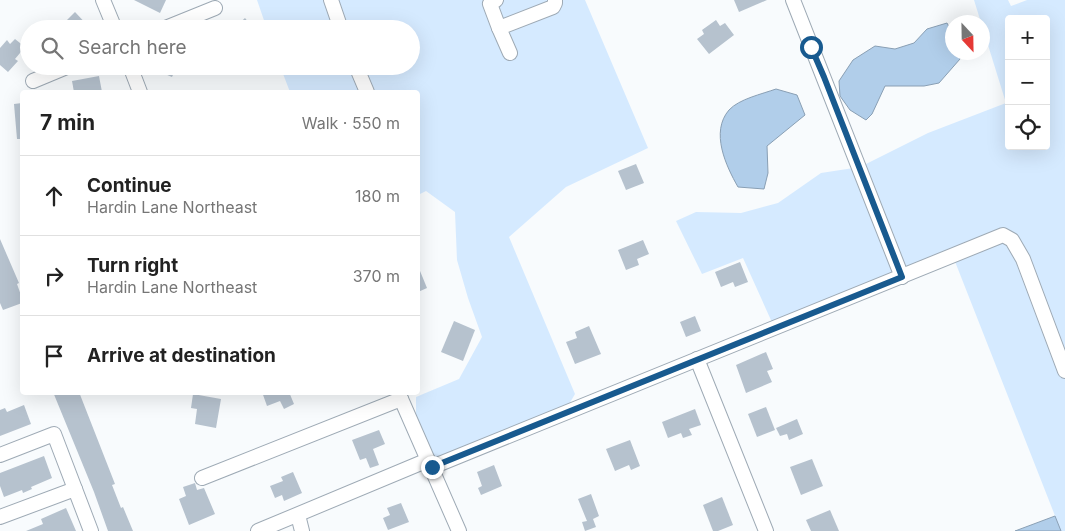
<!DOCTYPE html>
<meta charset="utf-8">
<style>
:root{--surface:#fff;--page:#f2f2f2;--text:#222;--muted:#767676;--line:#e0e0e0}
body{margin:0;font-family:Inter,sans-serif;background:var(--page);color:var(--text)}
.controls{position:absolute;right:15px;top:15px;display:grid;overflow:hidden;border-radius:5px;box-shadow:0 5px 20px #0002}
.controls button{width:45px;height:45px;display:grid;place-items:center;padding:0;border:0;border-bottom:1px solid var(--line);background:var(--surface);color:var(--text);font:25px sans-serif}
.compass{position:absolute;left:945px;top:15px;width:45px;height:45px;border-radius:50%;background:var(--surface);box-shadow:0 5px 20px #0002;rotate:158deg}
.stop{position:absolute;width:15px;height:15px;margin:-11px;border:4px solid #185a8f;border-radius:50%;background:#fff}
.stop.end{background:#185a8f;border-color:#fff;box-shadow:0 1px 5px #0008}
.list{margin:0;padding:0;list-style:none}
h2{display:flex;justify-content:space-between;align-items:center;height:65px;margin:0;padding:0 20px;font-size:21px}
h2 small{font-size:16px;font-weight:400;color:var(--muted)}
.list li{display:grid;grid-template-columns:32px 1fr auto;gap:15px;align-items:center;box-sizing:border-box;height:80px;padding:0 20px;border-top:1px solid var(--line)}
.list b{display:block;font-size:19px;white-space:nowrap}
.list p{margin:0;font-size:16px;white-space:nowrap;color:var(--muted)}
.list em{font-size:16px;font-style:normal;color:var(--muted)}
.icon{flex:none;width:28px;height:28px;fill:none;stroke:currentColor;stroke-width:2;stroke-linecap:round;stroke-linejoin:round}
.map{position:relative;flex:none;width:1065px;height:531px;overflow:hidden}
.search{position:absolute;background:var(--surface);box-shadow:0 5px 20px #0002;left:20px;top:20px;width:400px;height:55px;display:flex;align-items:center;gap:12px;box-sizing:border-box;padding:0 18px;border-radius:28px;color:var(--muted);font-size:19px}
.panel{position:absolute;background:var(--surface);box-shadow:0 5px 20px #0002;left:20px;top:90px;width:400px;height:305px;border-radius:5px}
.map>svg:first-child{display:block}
.green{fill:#d5eaff;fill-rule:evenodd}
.water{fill:#b1ceea;stroke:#899fb4}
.building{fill:#b6c2ce}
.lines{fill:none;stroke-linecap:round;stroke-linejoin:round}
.minor-casing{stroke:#9eaab5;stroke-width:16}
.minor{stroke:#fff;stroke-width:14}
.route{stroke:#185a8f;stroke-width:6}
</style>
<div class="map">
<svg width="1065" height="531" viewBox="0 0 1065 531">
<rect width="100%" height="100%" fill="#f8fbfd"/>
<g class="green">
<path d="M257,0H585L648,148L566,187L509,237L575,394L568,406L435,458L416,425V397L459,379L482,337L468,298L457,260L455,212L426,191L418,195V92H290L280,66H411V29H267Z"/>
<path d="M974,0H1008L1011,6L1027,0H1065V531H1061L954,259L775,329L743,258L702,274L676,221L696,212L741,213L778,203L821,173L860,167L928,133L1006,103ZM1009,19H1046V146H1009Z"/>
</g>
<g class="water">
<path d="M947,23L952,33V52L959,53L960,59L939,83L924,86H885L872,114L866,120L850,110L840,96L839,81L853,60L875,46L895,49L914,43L927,29Z"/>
<path d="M776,89L797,95L805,115L767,146L768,173L764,189L738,187C726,166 710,132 729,110C739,99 762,94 776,89Z"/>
<path d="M1055,516L1061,531H1015Z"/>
</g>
<g class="building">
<path d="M134,0H166L160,13Z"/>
<path d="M734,0H767L739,12Z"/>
<path d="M75,12L91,29H58Z"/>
<path d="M245,18L254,29H233Z"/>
<path d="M716,20L720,26L725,23L734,35L709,54L697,39L704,34L702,30Z"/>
<path d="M15,39L25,47L15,59L18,61L8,72L0,65V48L7,40L10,44Z"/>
<path d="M146,66H177L172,77Z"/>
<path d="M99,76L102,92H74L72,81Z"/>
<path d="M22,103V139H17L14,104Z"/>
<path d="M636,164L644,183L626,190L618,171Z"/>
<path d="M0,239L19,283L17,284L22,298V303L3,310L0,303Z"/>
<path d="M643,240L649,254L637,259L639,265L626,270L618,250Z"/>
<path d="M740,262L748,282L735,287L733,282L721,287L715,272Z"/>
<path d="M418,266L427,288L418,292Z"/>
<path d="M695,316L701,331L686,337L680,322Z"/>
<path d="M454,321L475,330L463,361L441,352Z"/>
<path d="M589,326L601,354L575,364L566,342L577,338L575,332Z"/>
<path d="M766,352L773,369L767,371L772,382L746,393L736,365Z"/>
<path d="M53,392H79L115,484L112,485L121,508L123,507L133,531H108L94,492Z"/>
<path d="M262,392H289L294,404L284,409L280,401L267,406Z"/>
<path d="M193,394L221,399L216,428L195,424L197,409L191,408Z"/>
<path d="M24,405L31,424L0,436V410L5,408L7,412Z"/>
<path d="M766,407L775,430L757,437L748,414Z"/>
<path d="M695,409L701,425L689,429L692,435L683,438L681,433L668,438L662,422Z"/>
<path d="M797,419L803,434L789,440L787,434L780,436L776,428Z"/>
<path d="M379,430L385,444L373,449L379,465L370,468L366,458L360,460L352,440Z"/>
<path d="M630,440L640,466L631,470L629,465L615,471L606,449Z"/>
<path d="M44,456L52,478L31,487L32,489L23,493L22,490L4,497L0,486V473Z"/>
<path d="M812,459L823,486L801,495L790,467Z"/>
<path d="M494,465L502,486L481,495L478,488L482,486L477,472Z"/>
<path d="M293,472L302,493L284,501L282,495L275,498L270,486L283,481L281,477Z"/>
<path d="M195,483L197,490L204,488L215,514L189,525L179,499L186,496L183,487Z"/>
<path d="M591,494L599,516L593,519L596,527L585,531L582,522L587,521L578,499Z"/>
<path d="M722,497L733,525L718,531H713L703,505Z"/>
<path d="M401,503L409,522L388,530L383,518L390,515L387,508Z"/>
<path d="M66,508L76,531H26L43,524L41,519Z"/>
<path d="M830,510L839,531H811L806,520Z"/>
</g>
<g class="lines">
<g class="minor-casing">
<g id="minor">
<path d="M103,0L115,29"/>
<path d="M331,0L341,29"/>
<path d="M496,0L490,4L499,28"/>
<path d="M793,0L902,277"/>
<path d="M163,29L215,8"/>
<path d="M510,53L499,28L553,7L555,3V0"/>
<path d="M130,66L140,92"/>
<path d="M356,66L367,92"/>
<path d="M33,81L69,66"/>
<path d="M697,359L766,531"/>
<path d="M398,392L459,531"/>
<path d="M0,455L54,434L91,531"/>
<path d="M432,467L1003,235L1012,240L1023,259L1065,371"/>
<path d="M202,478L401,399"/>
<path d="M298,515L302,531"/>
<path d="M0,517L75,489"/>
<path d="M258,531L428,460"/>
</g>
</g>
<use href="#minor" class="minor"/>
</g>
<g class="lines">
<path class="route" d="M432,467L902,277L824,77L811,47"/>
</g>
</svg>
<div class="controls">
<button>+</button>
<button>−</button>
<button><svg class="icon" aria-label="locate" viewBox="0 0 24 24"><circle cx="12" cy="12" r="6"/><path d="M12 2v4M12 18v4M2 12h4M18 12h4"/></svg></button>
</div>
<svg class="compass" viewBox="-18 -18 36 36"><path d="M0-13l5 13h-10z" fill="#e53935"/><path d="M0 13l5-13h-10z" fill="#767676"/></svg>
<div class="stop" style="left:811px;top:47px"></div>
<div class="stop end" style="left:432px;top:467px"></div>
<div class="search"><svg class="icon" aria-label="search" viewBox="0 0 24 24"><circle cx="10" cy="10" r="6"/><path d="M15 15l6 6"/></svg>Search here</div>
<section class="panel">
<h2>7 min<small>Walk · 550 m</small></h2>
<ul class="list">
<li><svg class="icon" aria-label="ahead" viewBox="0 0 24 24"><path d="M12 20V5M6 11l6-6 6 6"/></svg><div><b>Continue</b><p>Hardin Lane Northeast</p></div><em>180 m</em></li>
<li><svg class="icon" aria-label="right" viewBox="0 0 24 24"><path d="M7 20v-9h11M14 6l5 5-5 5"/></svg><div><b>Turn right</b><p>Hardin Lane Northeast</p></div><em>370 m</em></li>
<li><svg class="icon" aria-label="arrive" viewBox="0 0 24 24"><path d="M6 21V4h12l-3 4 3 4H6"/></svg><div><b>Arrive at destination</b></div></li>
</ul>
</section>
</div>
